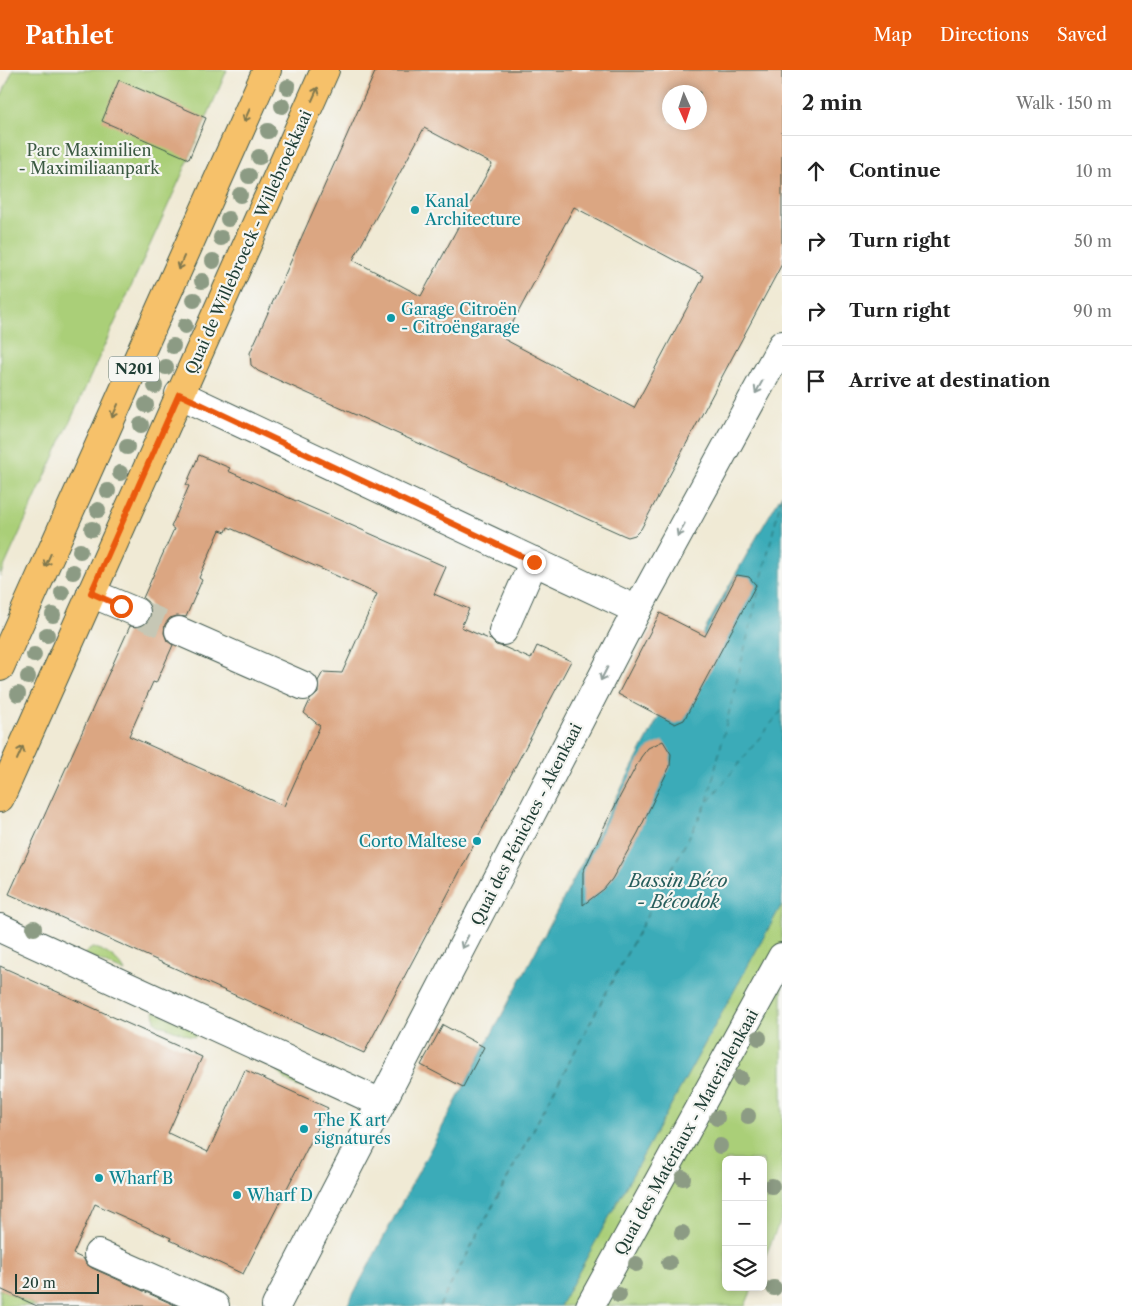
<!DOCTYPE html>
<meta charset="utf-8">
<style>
:root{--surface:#fff;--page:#f2f2f2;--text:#222;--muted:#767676;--line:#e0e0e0;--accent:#ea580c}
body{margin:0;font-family:"Libre Caslon Text",serif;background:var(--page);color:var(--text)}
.controls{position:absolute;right:15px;bottom:15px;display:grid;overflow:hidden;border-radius:8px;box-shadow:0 2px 8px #0003}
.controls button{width:45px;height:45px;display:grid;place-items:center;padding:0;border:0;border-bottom:1px solid var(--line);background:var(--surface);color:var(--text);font:25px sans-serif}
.compass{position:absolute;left:662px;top:15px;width:45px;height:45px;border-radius:50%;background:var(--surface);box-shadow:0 2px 8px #0003;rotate:177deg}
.scale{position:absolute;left:15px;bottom:12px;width:84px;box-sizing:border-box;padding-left:5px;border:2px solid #1f3d34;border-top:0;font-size:14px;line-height:18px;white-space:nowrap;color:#1f3d34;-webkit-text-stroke:4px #f6f6f2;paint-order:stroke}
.stop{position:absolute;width:15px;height:15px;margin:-11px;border:4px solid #ea580c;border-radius:50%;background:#fff}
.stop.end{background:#ea580c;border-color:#fff;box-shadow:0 1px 5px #0008}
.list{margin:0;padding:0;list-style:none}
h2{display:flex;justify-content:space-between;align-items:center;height:65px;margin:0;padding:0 20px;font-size:21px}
h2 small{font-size:16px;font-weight:400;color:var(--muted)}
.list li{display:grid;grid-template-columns:32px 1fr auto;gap:15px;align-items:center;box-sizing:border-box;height:70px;padding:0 20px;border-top:1px solid var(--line)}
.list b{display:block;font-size:19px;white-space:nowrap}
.list em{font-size:16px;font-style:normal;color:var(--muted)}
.icon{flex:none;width:28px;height:28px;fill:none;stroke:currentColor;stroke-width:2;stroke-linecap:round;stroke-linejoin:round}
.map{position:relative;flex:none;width:782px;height:1236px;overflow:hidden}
header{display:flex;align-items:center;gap:30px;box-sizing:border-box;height:70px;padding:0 25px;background:var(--accent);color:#fff}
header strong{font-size:24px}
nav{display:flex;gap:28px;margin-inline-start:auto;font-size:18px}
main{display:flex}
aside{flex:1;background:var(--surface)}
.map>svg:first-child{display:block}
.green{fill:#aacf78;stroke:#648656}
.water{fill:#3babb8;stroke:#2d7476}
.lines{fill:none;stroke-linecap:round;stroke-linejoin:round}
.ferry{stroke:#275e5c;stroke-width:1;stroke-dasharray:6 5;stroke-linecap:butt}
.building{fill:#dba682;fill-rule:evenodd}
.minor-tunnel{stroke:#c6c7b5;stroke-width:28;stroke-dasharray:28 14;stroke-linecap:butt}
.minor-casing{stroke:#3e574c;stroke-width:30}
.major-casing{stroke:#3e574c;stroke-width:30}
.minor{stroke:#fff;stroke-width:28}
.major{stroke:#f6c16b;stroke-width:28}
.tree{fill:#8c9b84}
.oneway{stroke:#80784d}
.oneway2{stroke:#8f9e9a}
.route{stroke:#ea580c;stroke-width:6}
.culture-dot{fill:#0f9aa8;stroke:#f6f6f2;stroke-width:2}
.labels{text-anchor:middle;stroke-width:4.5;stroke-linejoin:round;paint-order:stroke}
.shield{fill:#f6f6f2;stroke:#60746d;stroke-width:1}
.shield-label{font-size:15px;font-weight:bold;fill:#1f3d34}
.park-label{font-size:16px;fill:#3b5a42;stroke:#f6f6f2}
.culture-label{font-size:16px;fill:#0d838f;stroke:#f6f6f2;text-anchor:start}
.street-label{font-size:16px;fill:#1f3d34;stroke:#f6f6f2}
.water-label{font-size:18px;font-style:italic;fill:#275e5c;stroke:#f6f6f2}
</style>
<header>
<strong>Pathlet</strong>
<nav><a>Map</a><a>Directions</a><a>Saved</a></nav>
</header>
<main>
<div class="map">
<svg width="782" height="1236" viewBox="0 0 782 1236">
<rect width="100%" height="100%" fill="#f6f6f2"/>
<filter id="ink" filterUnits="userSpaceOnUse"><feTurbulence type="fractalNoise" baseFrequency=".02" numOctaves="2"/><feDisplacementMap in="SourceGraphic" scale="10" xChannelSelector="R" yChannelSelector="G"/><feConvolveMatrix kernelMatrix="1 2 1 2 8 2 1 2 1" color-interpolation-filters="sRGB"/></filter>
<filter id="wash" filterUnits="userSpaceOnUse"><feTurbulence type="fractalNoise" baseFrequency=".0096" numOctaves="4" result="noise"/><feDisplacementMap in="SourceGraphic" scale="20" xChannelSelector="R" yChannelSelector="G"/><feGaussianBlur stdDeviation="1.12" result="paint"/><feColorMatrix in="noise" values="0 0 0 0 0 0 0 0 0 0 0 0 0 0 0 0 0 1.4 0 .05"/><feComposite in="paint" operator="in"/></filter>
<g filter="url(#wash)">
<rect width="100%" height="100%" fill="#f0ead5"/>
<g class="green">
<path d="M13,0H227L189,89L0,506V29Z"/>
<path d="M782,834V1146L763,1192V1090H726V1217H753L745,1236H560Z"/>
<path d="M92,878C103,878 121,892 125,902L84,884Z"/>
<path d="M154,940L197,961V965L194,967L190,966L158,954L155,952Z"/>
<path d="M277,1000L312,1014V1017C298,1020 284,1012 277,1000Z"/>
<path d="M0,1219L37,1236H0Z"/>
</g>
<path class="water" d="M782,424V834L560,1236H347C428,1083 510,931 590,778C653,659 713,539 782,424Z"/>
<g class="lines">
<g class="ferry">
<path d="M439,1236L707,733L782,425"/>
<path d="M440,1236L707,733L782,640"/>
</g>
</g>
<g id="blocks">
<g class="building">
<path d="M376,0H782V194L641,459L635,465L628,467L623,465L258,301L251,295L250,283ZM670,22H700V52H670ZM424,58L492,94L421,226L353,190ZM574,137L704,206L634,338L504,269Z"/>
<path d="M119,10L206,48L189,89L102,51Z"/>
<path d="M199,385L230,398L228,401L446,497L434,524L469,539L461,557L491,570L496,575L504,577L531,589L537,576L571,591L364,983L9,824L130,556L138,557L145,555L150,548L151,540L149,533L143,528L174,459L171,457L189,416L186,415ZM228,457L377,524L342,603L323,602L318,611V623L310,630L304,643L320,656L284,736L129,666L153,612L156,613L173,575L167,571L164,563L165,554L170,548L177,546L186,547L202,510L199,508L220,460L226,462Z"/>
<path d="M737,505L749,507L756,515L684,650L675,654L618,624L660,543L705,566Z"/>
<path d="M663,671L671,684L670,696L638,763L612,809L604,819L583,835V802L606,753L641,687L648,678Z"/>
<path d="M0,896L202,987L168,1063L208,1082L245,1000L328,1038L243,1204L170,1170L171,1168L95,1134L73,1184L84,1189L86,1194L92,1198L177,1236H37L0,1219Z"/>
<path d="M443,955L484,977L463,1017L421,995Z"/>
</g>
</g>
</g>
<g filter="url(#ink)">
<use href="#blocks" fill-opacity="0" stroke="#3e574c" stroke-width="1"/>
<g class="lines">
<path class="minor-tunnel" d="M136,542L179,561"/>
<g class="minor-casing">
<g id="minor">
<path d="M179,324L637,540"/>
<path d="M91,523L136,542"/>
<path d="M179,561L304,616"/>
<path d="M503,561L534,491"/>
<path d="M0,858L381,1033"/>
<path d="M98,1184L215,1236"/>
<path d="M276,1236L637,540L782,275"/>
<path d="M590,1236L782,887"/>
</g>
</g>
<g class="major-casing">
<g id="major">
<path d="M0,597L267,0"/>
<path d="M0,728L325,0"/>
</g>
</g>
<use href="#minor" class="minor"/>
<use href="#major" class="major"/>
</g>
<g class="tree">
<circle cx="288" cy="17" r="8"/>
<circle cx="282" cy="36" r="8"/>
<circle cx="268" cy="61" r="8"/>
<circle cx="259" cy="87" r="8"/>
<circle cx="249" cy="106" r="8"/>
<circle cx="240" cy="125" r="8"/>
<circle cx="228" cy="149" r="8"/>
<circle cx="221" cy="168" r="8"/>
<circle cx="213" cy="191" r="8"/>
<circle cx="202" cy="211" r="8"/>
<circle cx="194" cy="230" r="8"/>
<circle cx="185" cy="256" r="8"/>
<circle cx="173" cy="276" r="8"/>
<circle cx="166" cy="297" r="8"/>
<circle cx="155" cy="316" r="8"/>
<circle cx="146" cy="335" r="8"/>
<circle cx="141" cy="355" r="8"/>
<circle cx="127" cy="377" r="8"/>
<circle cx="120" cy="403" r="8"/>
<circle cx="108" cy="421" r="8"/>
<circle cx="98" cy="440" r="8"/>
<circle cx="92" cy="459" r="8"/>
<circle cx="80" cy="481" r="8"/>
<circle cx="73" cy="502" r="8"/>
<circle cx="62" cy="523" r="8"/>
<circle cx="53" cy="545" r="8"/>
<circle cx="47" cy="565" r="8"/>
<circle cx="34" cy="585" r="8"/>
<circle cx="28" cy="607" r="8"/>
<circle cx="18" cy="624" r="8"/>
<circle cx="34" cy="858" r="8"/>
<circle cx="759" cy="968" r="8"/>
<circle cx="740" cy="1008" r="8"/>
<circle cx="748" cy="1046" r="8"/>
<circle cx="717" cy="1048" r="8"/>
<circle cx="720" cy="1076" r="8"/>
<circle cx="683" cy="1108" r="8"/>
<circle cx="772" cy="1116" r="8"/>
<circle cx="682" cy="1163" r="8"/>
<circle cx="669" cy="1193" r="8"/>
<circle cx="636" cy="1194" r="8"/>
<circle cx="774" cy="1218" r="8"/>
<circle cx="619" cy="1225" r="8"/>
</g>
<defs><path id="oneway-shaft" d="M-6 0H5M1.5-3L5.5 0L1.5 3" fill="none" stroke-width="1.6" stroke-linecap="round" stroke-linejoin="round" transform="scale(1.25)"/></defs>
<g class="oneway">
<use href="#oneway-shaft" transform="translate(315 24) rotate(-66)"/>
<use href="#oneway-shaft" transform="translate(247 45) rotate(114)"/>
<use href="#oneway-shaft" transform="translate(181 193) rotate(114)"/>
<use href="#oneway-shaft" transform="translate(115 341) rotate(114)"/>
<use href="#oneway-shaft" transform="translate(48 490) rotate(114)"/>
<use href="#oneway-shaft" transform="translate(20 683) rotate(-66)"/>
</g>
<g class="oneway2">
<use href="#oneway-shaft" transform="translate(759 317) rotate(119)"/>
<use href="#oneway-shaft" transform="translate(681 460) rotate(119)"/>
<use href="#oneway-shaft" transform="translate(604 604) rotate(117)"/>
<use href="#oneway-shaft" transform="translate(465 872) rotate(117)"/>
</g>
</g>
<g class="lines" filter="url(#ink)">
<path class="route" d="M121,536L91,523L179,324L534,492"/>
</g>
<g class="culture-dot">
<circle cx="415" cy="140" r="5"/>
<circle cx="391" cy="248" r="5"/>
<circle cx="477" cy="771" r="5"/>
<circle cx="304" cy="1059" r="5"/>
<circle cx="99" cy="1108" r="5"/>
<circle cx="237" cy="1125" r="5"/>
</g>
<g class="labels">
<rect class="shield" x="109" y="286.5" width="50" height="25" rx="4"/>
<g class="shield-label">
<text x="134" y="304">N201</text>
</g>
<g class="park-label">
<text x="89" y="86">Parc Maximilien<tspan x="89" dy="18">- Maximiliaanpark</tspan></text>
</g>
<g class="culture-label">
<text x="425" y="137">Kanal<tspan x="425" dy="18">Architecture</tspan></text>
<text x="401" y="245">Garage Citroën<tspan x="401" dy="18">- Citroëngarage</tspan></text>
<text x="467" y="777" text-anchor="end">Corto Maltese</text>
<text x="314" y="1056">The K art<tspan x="314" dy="18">signatures</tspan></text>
<text x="109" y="1114">Wharf B</text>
<text x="247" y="1131">Wharf D</text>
</g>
<g class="street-label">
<text transform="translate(248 172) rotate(-66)" y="6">Quai de Willebroeck - Willebroekkaai</text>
<text transform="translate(526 754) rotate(-63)" y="6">Quai des Péniches - Akenkaai</text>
<text transform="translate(686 1062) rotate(-61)" y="6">Quai des Matériaux - Materialenkaai</text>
</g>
<g class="water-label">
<text x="678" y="817">Bassin Béco<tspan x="678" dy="21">- Bécodok</tspan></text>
</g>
</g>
</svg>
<div class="controls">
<button>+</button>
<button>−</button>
<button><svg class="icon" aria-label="layers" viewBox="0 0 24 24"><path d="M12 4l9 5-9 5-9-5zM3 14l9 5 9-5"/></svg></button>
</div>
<svg class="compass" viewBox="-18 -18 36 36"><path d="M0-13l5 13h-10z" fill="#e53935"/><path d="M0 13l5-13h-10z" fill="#767676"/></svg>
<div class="scale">20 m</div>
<div class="stop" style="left:121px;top:536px"></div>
<div class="stop end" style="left:534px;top:492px"></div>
</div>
<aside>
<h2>2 min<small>Walk · 150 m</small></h2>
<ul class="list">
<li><svg class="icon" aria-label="ahead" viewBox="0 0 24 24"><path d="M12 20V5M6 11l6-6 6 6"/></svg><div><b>Continue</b></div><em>10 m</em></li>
<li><svg class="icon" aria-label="right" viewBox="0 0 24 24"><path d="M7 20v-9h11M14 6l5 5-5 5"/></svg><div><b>Turn right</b></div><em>50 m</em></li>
<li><svg class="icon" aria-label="right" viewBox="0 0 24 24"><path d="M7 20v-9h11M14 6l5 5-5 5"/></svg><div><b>Turn right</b></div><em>90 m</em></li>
<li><svg class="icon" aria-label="arrive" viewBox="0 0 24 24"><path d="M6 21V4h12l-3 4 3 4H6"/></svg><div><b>Arrive at destination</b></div></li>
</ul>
</aside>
</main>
